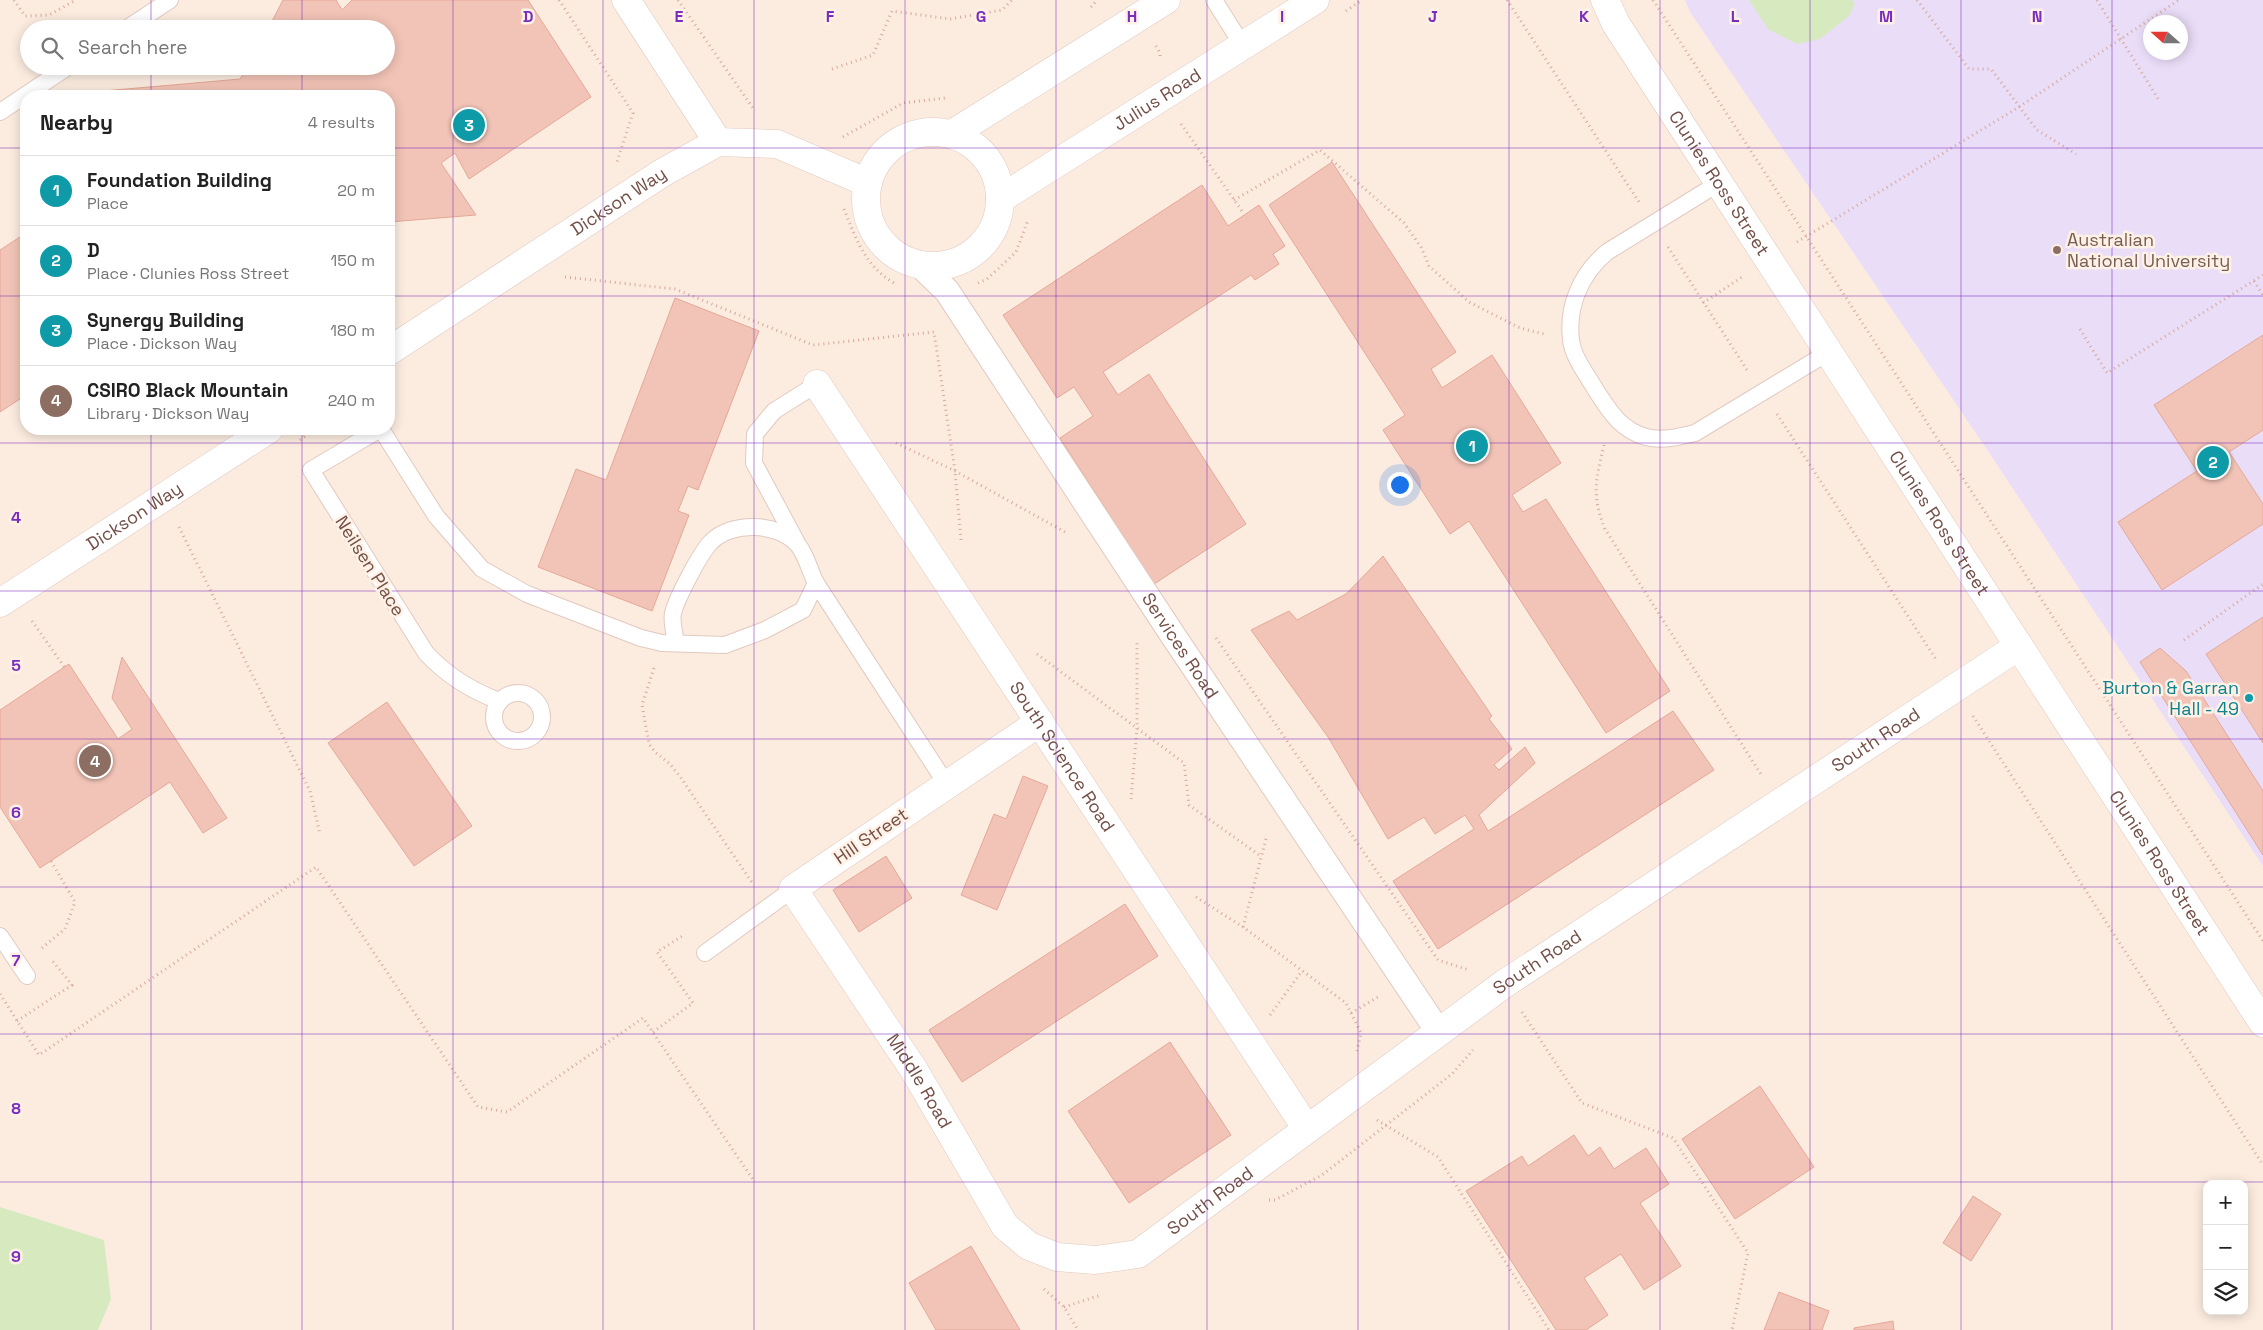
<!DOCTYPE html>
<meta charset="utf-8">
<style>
:root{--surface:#fff;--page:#f6f6f6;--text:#222;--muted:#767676;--line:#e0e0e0;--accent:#ea4b42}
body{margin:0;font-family:"Space Grotesk",sans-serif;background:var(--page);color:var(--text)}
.controls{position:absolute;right:15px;bottom:15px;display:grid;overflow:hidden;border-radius:10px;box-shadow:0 2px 12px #0003}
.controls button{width:45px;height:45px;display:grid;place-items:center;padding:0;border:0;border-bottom:1px solid var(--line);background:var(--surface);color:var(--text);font:25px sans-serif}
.compass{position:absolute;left:2143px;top:15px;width:45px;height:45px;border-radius:50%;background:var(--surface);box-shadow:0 2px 12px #0003;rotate:291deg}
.you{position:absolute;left:1399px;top:484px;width:18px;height:18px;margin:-12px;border:4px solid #fff;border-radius:50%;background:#1a73e8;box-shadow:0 0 0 8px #1a73e833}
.badge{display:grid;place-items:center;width:32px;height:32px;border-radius:50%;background:var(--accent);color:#fff;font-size:16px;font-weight:700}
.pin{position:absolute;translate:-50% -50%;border:2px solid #fff;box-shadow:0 1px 5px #0006}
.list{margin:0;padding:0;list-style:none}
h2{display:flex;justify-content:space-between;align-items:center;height:65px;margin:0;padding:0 20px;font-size:21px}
h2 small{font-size:16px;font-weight:400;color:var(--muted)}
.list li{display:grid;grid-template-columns:32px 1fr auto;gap:15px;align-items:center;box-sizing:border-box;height:70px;padding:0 20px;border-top:1px solid var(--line)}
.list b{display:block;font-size:19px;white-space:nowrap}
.list p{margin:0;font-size:16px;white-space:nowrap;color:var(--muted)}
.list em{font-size:16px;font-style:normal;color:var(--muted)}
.icon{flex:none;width:28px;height:28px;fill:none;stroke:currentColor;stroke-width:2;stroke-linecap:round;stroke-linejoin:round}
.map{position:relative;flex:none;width:2263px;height:1330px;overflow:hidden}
.search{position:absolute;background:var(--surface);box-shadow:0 2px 12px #0003;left:20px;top:20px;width:375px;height:55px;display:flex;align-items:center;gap:12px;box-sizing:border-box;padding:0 18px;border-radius:28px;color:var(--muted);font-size:19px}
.panel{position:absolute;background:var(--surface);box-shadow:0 2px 12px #0003;left:20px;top:90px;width:375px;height:345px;border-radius:20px}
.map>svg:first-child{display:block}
.education{fill:#eaddf8;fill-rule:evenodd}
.green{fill:#d7eabf}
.building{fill:#f2c4b7;stroke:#e5a897}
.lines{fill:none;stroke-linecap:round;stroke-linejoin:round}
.service-casing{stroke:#e2c9bf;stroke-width:18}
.pedestrian-casing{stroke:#e2c9bf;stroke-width:27}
.minor-casing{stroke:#e2c9bf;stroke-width:29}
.tertiary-casing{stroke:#e2c9bf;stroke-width:29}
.path{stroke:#d7a89b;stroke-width:3;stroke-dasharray:1 4;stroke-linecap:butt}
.service{stroke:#fff;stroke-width:16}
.pedestrian{stroke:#fff;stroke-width:25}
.minor{stroke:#fff;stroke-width:28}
.tertiary{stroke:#fff;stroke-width:28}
.grid{fill:none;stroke:#7b2cbf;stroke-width:1;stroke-opacity:0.55}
.education-dot{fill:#8d6e63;stroke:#fff1e6;stroke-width:2}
.culture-dot{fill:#0f9aa8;stroke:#fff1e6;stroke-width:2}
.labels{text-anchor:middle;stroke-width:5;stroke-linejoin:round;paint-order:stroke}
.street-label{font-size:18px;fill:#734f47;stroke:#fff1e6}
.education-label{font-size:18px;fill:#785e54;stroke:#fff1e6;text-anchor:start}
.culture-label{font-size:18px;fill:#0d838f;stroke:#fff1e6;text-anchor:end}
.grid-label{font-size:16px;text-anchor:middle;font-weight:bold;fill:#7b2cbf;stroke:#fff1e6;stroke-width:5;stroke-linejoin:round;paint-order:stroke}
</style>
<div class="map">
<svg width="2263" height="1330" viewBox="0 0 2263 1330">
<rect width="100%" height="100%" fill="#fcece0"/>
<path class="education" d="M1685,0H2263V866L1986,448L1690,12ZM2150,22H2180V52H2150Z"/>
<g class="green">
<path d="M1749,0H1852L1855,4L1849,16L1820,39L1797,44L1768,29Z"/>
<path d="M0,1207L104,1240L111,1299L98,1330H0Z"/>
</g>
<g class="building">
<path d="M283,0H336L342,10L352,0H528L591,97L469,179L455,153L441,163L476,215L389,222V96H95L92,92L240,79L248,66H386V29H268Z"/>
<path d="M1332,162L1456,352L1431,369L1442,388L1492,355L1561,463L1512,495L1523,512L1546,499L1670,691L1606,733L1469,521L1450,534L1383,430L1405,415L1269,205Z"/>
<path d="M1202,185L1228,226L1259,205L1285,246L1273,254L1279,264L1255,280L1251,275L1103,372L1118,395L1149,374L1246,524L1154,584L1060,438L1093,416L1074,387L1057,398L1003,315Z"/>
<path d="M26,233V395L0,412V250Z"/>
<path d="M675,298L759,331L698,490L688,486L678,511L689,515L652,611L538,567L576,469L606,480Z"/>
<path d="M2263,335V430L2229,452L2263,504V524L2162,590L2118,522L2197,471L2154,405Z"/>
<path d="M1383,556L1492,716L1489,719L1512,749L1494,765L1499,770L1525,747L1535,763L1479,815L1488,831L1673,711L1714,770L1438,949L1393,881L1474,829L1465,815L1435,834L1424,817L1388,839L1328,737L1251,630L1289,611L1297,620L1346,594Z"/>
<path d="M2263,617V743L2206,654Z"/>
<path d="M2160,648L2186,671L2263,791V855L2140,662Z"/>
<path d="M122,657L227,818L203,833L170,782L40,868L0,807V710L69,664L118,739L132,729L112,698Z"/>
<path d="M387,702L472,826L414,866L328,743Z"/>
<path d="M1023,776L1048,786L997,910L961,895L994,814L1006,819Z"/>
<path d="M886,856L912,898L859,932L833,890Z"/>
<path d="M1125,904L1158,956L962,1082L929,1030Z"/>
<path d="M1170,1042L1231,1135L1129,1203L1068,1111Z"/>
<path d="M1760,1086L1814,1167L1735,1219L1682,1139Z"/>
<path d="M1574,1135L1588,1156L1600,1147L1614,1169L1646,1148L1669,1184L1640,1203L1681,1266L1644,1290L1621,1254L1584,1278L1608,1315L1586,1330H1556L1466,1191L1522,1156L1528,1166Z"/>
<path d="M1973,1196L2001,1214L1971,1261L1943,1243Z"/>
<path d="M971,1246L1020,1330H936L909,1283Z"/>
<path d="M1779,1292L1829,1311L1822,1330H1764Z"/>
<path d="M1893,1321L1894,1330H1854V1328Z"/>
</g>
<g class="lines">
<g class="service-casing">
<g id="service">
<path d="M1214,0L1243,46"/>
<path d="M126,29L170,0"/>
<path d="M0,112L69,66"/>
<path d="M1719,183L1607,252C1581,274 1567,305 1571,340C1573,358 1588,376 1597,392C1610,412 1621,430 1646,437C1662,441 1679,437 1695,433L1829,352"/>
<path d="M380,429L311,470L426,653C447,676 470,690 499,701"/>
<path d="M381,429L436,516L482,569L527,594L641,638L662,643L725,645L765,630L803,610L816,583L947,785"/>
<path d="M796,541L754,463L755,434L774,411L817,384"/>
<path d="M676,643C675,635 671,622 673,613C677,598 700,553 711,542C731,521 778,522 798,545C806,554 810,572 816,583"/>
<circle cx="518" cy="717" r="24"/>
<path d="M0,936L27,976"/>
<path d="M705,953L793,889"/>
</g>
</g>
<g class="pedestrian-casing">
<g id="pedestrian">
<path id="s1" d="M920,265L947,291L1172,634L1438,1031"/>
</g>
</g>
<g class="minor-casing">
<g id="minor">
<path d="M626,0L718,142"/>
<circle cx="933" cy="199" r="67"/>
<path d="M952,134L1166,0"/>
<path id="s2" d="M1000,199L1315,0"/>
<path id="s3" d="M389,351L662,173L718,142L777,144L868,183"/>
<path id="s4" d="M817,384L1307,1129"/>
<path id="s5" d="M0,603L269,429"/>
<path id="s6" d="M1040,722L793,889L914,1070L1005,1226L1029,1246L1057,1257L1095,1260L1138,1254L1504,984L2019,646"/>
</g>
</g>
<g class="tertiary-casing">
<g id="tertiary">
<path id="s7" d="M1605,0L1616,24L2263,1023"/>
</g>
</g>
<g class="path">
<path d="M14,0L25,16L49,15L76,0"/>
<path d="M559,0L633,113L617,162"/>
<path d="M678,0L755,111"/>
<path d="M1507,0L1639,202"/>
<path d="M1653,0L2263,941"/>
<path d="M1917,0L1969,69H1991L2037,130L2076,154"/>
<path d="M2097,0L2158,99"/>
<path d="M1091,7L1097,0"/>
<path d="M1346,11L1362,0"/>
<path d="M1156,46L1160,53V58"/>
<path d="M832,69L873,55L892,11L950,19L1002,10L1012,0"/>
<path d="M1181,124L1242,211"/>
<path d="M843,137L903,103L945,98"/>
<path d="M1234,200L1320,150L1404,223L1421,247L1429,266L1469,302L1520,328L1544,334"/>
<path d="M844,209C856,239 865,266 894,283"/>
<path d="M1797,242L2019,107L2179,0"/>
<path d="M1668,247L1747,370"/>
<path d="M565,277L675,289L813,345L934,332L955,471L961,540"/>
<path d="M2254,281L2263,295"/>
<path d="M978,283L987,279L1016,252L1028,220"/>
<path d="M1703,303L1742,277"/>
<path d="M2080,329L2107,373L2263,275"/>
<path d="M1777,414L1937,661"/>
<path d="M300,440L316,429"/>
<path d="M896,443L955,471L1065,532"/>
<path d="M1604,445C1596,480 1591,494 1605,529L1762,776"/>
<path d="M179,527L310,791L320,834"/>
<path d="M32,621L65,668"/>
<path d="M1216,638L1438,960L1469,970"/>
<path d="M2184,640L2263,584"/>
<path d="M1037,654L1184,763L1189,805L1262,857"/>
<path d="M654,668L642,705L649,744L655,752L670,764L681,778L753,884"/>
<path d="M1973,716L2263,1165"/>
<path d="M1131,799L1137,728V641"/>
<path d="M1196,897L1243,927L1346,1003L1361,1033L1357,1051"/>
<path d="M1243,927L1267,835"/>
<path d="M42,948L65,929L75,902L51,861"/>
<path d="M0,994L39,1055L316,867L478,1107L507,1112L643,1018L754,1181"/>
<path d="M1522,1012L1582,1103L1673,1138L1748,1253L1732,1330"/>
<path d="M1351,1013L1378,997"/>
<path d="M1270,1015L1302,971"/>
<path d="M17,1021L72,985L51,959"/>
<path d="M653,1032L693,1003L657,952L684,935"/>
<path d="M1377,1120L1438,1157L1549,1330"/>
<path d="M1269,1200H1275L1322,1175L1452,1074L1473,1050"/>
<path d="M1044,1289L1064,1307L1078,1330"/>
<path d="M1064,1307L1101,1295"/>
</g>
<use href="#service" class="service"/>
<use href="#pedestrian" class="pedestrian"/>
<use href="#minor" class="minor"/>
<use href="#tertiary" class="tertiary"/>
</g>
<path class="grid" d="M151,0V29M302,0V29M453,0V1330M603,0V1330M754,0V1330M905,0V1330M1056,0V1330M1207,0V1330M1358,0V1330M1509,0V1330M1660,0V1330M1810,0V1330M1961,0V1330M2112,0V1330M151,66V96M302,66V96M0,148H26M389,148H2263M0,296H26M389,296H2263M151,429V1330M302,429V1330M0,443H2263M0,591H2263M0,739H2263M0,887H2263M0,1034H2263M0,1182H2263"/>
<circle class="education-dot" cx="2057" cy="250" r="5"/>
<circle class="culture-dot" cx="2249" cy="698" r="5"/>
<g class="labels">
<g class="street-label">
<text dy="6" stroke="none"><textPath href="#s2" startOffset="186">Julius Road</textPath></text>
<text dy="6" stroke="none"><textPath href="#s7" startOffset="216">Clunies Ross Street</textPath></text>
<text dy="6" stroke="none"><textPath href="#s3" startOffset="274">Dickson Way</textPath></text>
<text dy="6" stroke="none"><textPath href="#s5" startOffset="160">Dickson Way</textPath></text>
<text dy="6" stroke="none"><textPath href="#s7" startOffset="621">Clunies Ross Street</textPath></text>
<text transform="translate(370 566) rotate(58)" y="6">Neilsen Place</text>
<text dy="6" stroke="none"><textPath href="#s1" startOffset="462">Services Road</textPath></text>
<text dy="6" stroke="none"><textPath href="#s6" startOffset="1739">South Road</textPath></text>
<text dy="6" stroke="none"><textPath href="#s4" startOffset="446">South Science Road</textPath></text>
<text transform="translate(871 836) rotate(-34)" y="6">Hill Street</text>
<text dy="6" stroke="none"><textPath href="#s7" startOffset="1026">Clunies Ross Street</textPath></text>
<text dy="6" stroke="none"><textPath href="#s6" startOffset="1334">South Road</textPath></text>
<text dy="6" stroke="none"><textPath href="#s6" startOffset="528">Middle Road</textPath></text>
<text dy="6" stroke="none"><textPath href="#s6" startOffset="929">South Road</textPath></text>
</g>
<g class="education-label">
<text x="2067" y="246">Australian<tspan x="2067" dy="21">National University</tspan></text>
</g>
<g class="culture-label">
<text x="2239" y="694">Burton &amp; Garran<tspan x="2239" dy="21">Hall - 49</tspan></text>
</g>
</g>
<g class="grid-label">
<text x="528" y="22">D</text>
<text x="679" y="22">E</text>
<text x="830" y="22">F</text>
<text x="981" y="22">G</text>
<text x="1132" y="22">H</text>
<text x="1282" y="22">I</text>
<text x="1433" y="22">J</text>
<text x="1584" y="22">K</text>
<text x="1735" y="22">L</text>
<text x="1886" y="22">M</text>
<text x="2037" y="22">N</text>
<text x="16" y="523">4</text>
<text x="16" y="671">5</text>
<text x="16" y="818">6</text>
<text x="16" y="966">7</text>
<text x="16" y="1114">8</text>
<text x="16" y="1262">9</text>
</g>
</svg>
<div class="controls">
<button>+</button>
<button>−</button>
<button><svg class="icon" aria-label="layers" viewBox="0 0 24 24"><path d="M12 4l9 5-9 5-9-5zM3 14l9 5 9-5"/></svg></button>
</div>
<svg class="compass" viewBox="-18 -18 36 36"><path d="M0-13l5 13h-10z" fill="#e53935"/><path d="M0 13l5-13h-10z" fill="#767676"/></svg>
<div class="you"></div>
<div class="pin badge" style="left:1472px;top:446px;background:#0f9aa8">1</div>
<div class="pin badge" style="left:2213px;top:462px;background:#0f9aa8">2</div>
<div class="pin badge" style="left:469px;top:125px;background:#0f9aa8">3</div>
<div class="pin badge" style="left:95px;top:761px;background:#8d6e63">4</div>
<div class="search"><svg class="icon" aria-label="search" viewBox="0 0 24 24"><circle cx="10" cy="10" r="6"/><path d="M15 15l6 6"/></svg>Search here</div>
<section class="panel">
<h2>Nearby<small>4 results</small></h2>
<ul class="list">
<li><span class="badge" style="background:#0f9aa8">1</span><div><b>Foundation Building</b><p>Place</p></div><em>20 m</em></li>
<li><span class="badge" style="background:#0f9aa8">2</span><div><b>D</b><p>Place · Clunies Ross Street</p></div><em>150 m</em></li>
<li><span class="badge" style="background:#0f9aa8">3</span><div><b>Synergy Building</b><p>Place · Dickson Way</p></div><em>180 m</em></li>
<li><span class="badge" style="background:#8d6e63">4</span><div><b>CSIRO Black Mountain</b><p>Library · Dickson Way</p></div><em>240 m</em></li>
</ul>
</section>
</div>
